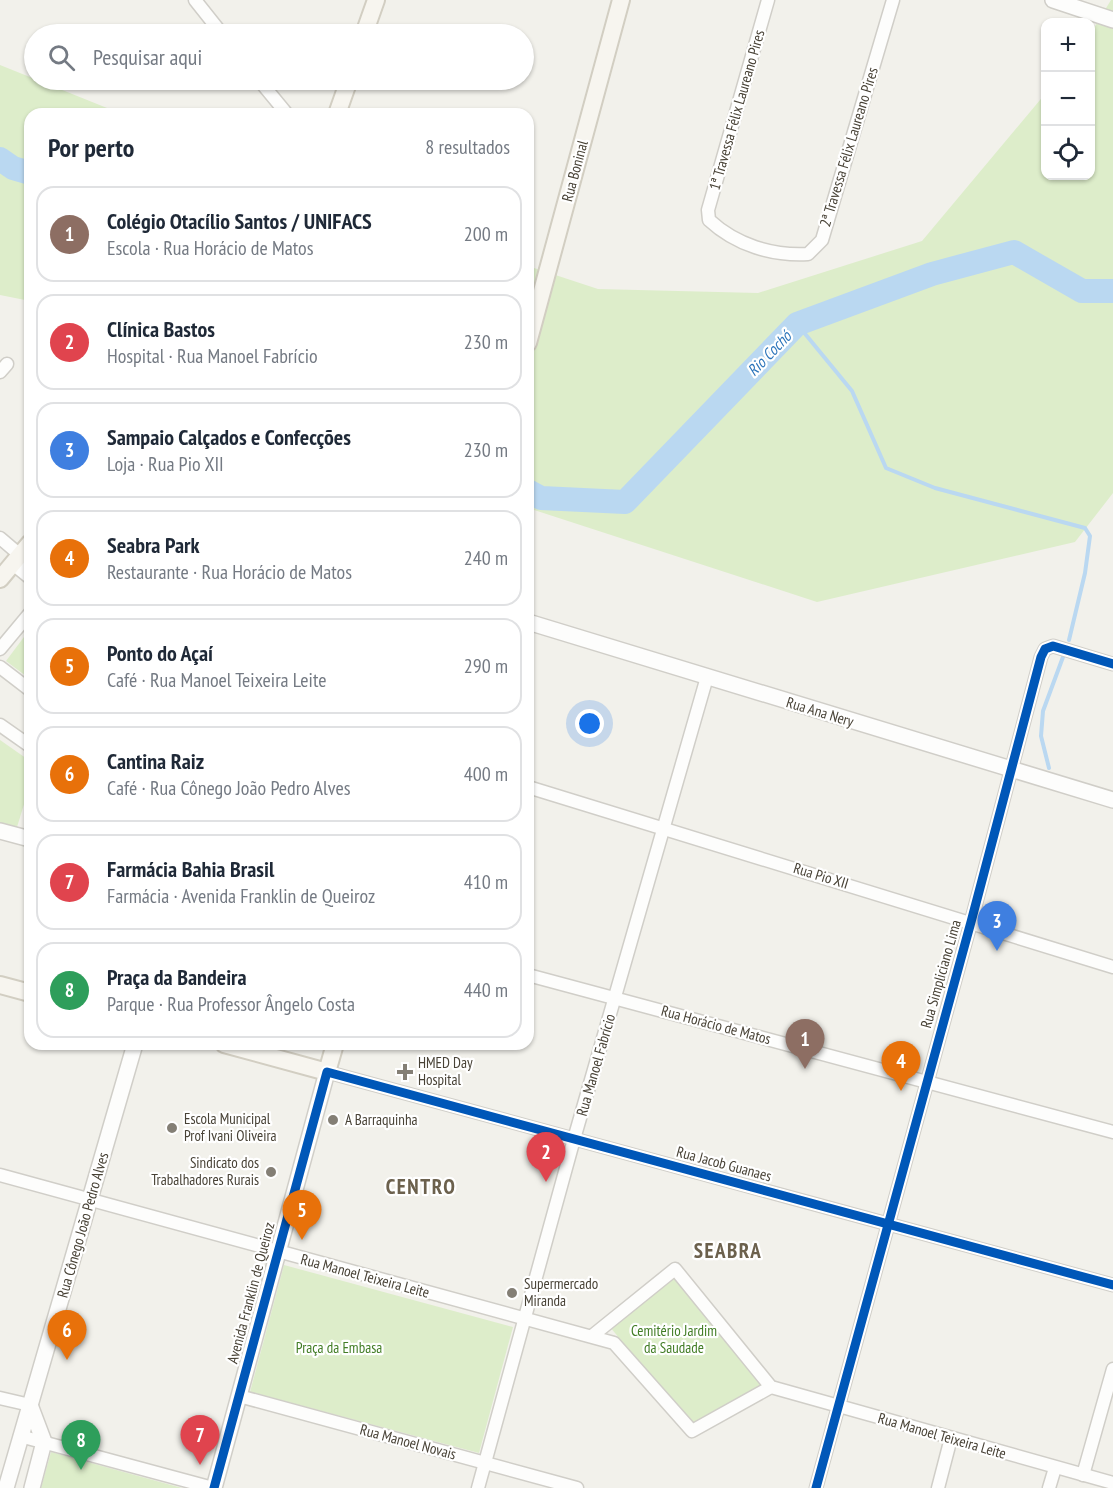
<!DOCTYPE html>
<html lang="pt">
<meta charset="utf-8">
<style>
:root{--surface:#fff;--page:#f2f2f3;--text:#1f2937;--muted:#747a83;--line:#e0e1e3;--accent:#7c3aed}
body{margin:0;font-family:"PT Sans Narrow",sans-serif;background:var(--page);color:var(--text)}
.controls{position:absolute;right:18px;top:18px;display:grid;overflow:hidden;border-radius:12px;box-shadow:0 2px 4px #0004}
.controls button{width:54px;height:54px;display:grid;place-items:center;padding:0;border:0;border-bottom:2px solid var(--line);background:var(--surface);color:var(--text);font:30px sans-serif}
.you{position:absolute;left:590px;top:724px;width:21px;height:21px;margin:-15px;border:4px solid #fff;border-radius:50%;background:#1a73e8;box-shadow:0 0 0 9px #1a73e833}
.badge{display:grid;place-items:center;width:39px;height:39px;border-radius:50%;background:var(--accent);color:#fff;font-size:20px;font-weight:700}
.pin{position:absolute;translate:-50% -50px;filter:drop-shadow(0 2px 3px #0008)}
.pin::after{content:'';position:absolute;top:32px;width:21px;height:18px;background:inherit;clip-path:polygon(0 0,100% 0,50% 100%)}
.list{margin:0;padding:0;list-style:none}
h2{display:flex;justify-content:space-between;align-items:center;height:78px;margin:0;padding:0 24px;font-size:26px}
h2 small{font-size:20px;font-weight:400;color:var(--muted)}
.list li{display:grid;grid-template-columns:39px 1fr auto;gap:18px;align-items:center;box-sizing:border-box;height:96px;margin:0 12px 12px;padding:0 12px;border:2px solid var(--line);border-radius:18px}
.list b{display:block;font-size:22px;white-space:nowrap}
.list p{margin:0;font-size:20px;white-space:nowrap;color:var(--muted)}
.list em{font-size:20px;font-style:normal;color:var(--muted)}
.icon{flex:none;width:33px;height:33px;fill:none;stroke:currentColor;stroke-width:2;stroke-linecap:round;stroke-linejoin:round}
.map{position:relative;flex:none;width:1113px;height:1488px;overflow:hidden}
.search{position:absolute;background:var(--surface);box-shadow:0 2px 4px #0004;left:24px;top:24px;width:510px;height:66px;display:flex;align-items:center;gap:15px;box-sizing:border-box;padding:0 21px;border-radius:33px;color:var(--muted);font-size:22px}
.panel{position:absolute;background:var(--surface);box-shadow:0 2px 4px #0004;left:24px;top:108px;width:510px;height:942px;border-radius:18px}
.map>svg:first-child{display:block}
.green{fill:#ddedca}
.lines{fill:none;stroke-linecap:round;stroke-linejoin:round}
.stream{stroke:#bad8f1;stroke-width:4}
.river{stroke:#bad8f1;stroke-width:24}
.minor-casing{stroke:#d0cec8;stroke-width:15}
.tertiary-casing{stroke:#d0cec8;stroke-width:18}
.secondary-casing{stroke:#d2cec2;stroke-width:20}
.minor{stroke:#fdfdfc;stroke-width:12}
.tertiary{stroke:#fdfdfc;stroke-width:15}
.secondary{stroke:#f7f5ef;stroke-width:16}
.cycleway-casing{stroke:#fff;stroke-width:13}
.cycleway{stroke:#0057b8;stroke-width:9}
.poi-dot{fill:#847f75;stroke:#fff;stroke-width:2}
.labels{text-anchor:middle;stroke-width:4.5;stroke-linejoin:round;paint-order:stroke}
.street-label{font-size:15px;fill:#484236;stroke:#fff}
.poi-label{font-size:15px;fill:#484236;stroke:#fff;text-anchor:start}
.park-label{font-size:15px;fill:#427d26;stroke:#fff}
.water-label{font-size:16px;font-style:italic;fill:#2a74ba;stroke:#fff}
.district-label{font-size:21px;font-weight:bold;letter-spacing:1.5px;fill:#6c614d;stroke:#fff}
</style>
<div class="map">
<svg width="1113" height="1488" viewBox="0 0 1113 1488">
<rect width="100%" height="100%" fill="#f2f1eb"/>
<g class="green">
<path d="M1111,0H1113V493L1075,542L817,602L528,508V266L598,289L758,293L922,241L1045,94L1046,176H1090L1091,33Z"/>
<path d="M0,65L122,114H30V301L0,295Z"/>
<path d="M30,629V679L6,661Z"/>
<path d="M0,740L30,761V785L17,827L0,823Z"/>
<path d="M284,1265L513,1327L479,1453L250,1392Z"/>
<path d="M675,1275L766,1387L693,1427L610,1327Z"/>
<path d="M51,1452L182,1488H41Z"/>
</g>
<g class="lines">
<g class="stream">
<path d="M797,324L852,391L886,468L935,488L1085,528L1090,536L1085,573L1069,640"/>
<path d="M1049,768L1041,736L1043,711L1063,657"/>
</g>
<g class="river">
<path d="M0,159L13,168L30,173"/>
<path d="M528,491L541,498L625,502L797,324L932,274L1014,252L1082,291H1113"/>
</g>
<g class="minor-casing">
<g id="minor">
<path d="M195,0L222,34"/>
<path d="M768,0L708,210L709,220C736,245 772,256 808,254L822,240L893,0"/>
<path d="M259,80L287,114"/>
<path d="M0,372L7,364"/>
<path d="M0,538L20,555"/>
<path d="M0,649L30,613"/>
<path d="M0,667L30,690"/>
<path d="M0,725L30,746"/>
<path d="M528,787L1113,967"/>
<path d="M528,975L1113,1132"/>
<path d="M327,1072L1113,1285"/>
<path d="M0,1175L614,1343L692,1431L771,1387"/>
<path d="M592,1336L675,1269L771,1387L1113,1483"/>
<path d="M239,1396L577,1488"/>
<path d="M0,1398L30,1405"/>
<path d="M20,1436L213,1488"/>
<path d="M1083,1475L1113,1369"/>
<path d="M478,1488L574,1139L707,677"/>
<path d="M816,1488L971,922L1041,657L1045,649L1053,646L1113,664"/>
<path d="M938,1488L951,1438"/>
<path d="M1049,1488L1055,1468"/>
</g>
</g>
<g class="tertiary-casing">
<g id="tertiary">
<path d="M1053,0L1113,20"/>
<path d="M14,563L30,576"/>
<path d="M528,622L1113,800"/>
<path d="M0,831L30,839"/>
<path d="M30,1405L44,1442L32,1488"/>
<path d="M6,1488L135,1044"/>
<path d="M214,1488L327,1072"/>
</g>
</g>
<g class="secondary-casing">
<g id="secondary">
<path d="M364,34L376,0"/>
<path d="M337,114L349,80"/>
<path d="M528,343L621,0"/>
<path d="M0,579L30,543"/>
<path d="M0,985L30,993"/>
<path d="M224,1044L327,1072L335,1044"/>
</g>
</g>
<use href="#minor" class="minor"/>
<use href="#tertiary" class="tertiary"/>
<use href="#secondary" class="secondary"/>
<g class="cycleway-casing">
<g id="cycleway">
<path d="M214,1488L327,1072L1113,1285"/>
<path d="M816,1488L971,922L1041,657L1045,649L1053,646L1113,664"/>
</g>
</g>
<use href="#cycleway" class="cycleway"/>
</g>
<g class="poi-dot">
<path d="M402 1063h6v6h6v6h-6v6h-6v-6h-6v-6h6z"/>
<circle cx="333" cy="1120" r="6"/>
<circle cx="172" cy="1128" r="6"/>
<circle cx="271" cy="1172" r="6"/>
<circle cx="512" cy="1293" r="6"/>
</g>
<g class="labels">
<g class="street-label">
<text transform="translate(737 110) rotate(-74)" y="5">1ª Travessa Félix Laureano Pires</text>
<text transform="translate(849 147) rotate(-73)" y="5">2ª Travessa Félix Laureano Pires</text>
<text transform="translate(575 171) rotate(-75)" y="5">Rua Boninal</text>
<text transform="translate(820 712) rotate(17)" y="5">Rua Ana Nery</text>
<text transform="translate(821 876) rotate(17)" y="5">Rua Pio XII</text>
<text transform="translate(941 974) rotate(-74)" y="5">Rua Simpliciano Lima</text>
<text transform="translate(716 1025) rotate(15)" y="5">Rua Horácio de Matos</text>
<text transform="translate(596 1065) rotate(-74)" y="5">Rua Manoel Fabrício</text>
<text transform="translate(724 1164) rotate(15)" y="5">Rua Jacob Guanaes</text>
<text transform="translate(83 1225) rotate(-74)" y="5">Rua Cônego João Pedro Alves</text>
<text transform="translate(365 1276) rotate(15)" y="5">Rua Manoel Teixeira Leite</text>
<text transform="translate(251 1293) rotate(-75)" y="5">Avenida Franklin de Queiroz</text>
<text transform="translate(942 1436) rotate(16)" y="5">Rua Manoel Teixeira Leite</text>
<text transform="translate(408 1442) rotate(15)" y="5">Rua Manoel Novais</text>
</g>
<g class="poi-label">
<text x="418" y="1068">HMED Day<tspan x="418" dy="17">Hospital</tspan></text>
<text x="184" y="1124">Escola Municipal<tspan x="184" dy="17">Prof Ivani Oliveira</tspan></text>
<text x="345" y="1125">A Barraquinha</text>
<text x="259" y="1168" text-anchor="end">Sindicato dos<tspan x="259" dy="17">Trabalhadores Rurais</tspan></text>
<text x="524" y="1289">Supermercado<tspan x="524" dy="17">Miranda</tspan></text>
</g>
<g class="park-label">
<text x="674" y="1336">Cemitério Jardim<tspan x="674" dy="17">da Saudade</tspan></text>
<text x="339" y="1353">Praça da Embasa</text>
</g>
<g class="water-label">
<text transform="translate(769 353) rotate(-46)" y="6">Rio Cochó</text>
</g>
<g class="district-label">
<text x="421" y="1194">CENTRO</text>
<text x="728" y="1258">SEABRA</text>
</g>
</g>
</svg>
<div class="controls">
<button>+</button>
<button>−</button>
<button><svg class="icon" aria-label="locate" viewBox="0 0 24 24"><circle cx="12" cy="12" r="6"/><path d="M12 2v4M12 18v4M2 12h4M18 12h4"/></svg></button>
</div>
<div class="you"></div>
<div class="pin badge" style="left:805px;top:1069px;background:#8d6e63">1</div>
<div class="pin badge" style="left:546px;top:1182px;background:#e0444e">2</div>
<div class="pin badge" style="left:997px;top:951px;background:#3f7fe0">3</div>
<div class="pin badge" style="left:901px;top:1091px;background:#e8710a">4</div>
<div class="pin badge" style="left:302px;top:1240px;background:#e8710a">5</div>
<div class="pin badge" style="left:67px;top:1360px;background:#e8710a">6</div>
<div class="pin badge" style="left:200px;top:1465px;background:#e0444e">7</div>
<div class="pin badge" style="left:81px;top:1470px;background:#2e9e5b">8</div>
<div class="search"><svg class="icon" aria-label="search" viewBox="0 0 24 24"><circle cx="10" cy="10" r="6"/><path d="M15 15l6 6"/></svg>Pesquisar aqui</div>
<section class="panel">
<h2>Por perto<small>8 resultados</small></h2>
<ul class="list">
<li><span class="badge" style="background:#8d6e63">1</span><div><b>Colégio Otacílio Santos / UNIFACS</b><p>Escola · Rua Horácio de Matos</p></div><em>200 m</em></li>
<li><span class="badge" style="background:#e0444e">2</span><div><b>Clínica Bastos</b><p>Hospital · Rua Manoel Fabrício</p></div><em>230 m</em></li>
<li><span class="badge" style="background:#3f7fe0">3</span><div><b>Sampaio Calçados e Confecções</b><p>Loja · Rua Pio XII</p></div><em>230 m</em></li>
<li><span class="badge" style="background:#e8710a">4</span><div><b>Seabra Park</b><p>Restaurante · Rua Horácio de Matos</p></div><em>240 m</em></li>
<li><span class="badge" style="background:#e8710a">5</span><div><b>Ponto do Açaí</b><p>Café · Rua Manoel Teixeira Leite</p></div><em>290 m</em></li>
<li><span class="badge" style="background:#e8710a">6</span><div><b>Cantina Raiz</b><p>Café · Rua Cônego João Pedro Alves</p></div><em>400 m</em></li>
<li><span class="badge" style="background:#e0444e">7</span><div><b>Farmácia Bahia Brasil</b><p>Farmácia · Avenida Franklin de Queiroz</p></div><em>410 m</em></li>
<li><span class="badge" style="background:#2e9e5b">8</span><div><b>Praça da Bandeira</b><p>Parque · Rua Professor Ângelo Costa</p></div><em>440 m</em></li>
</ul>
</section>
</div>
